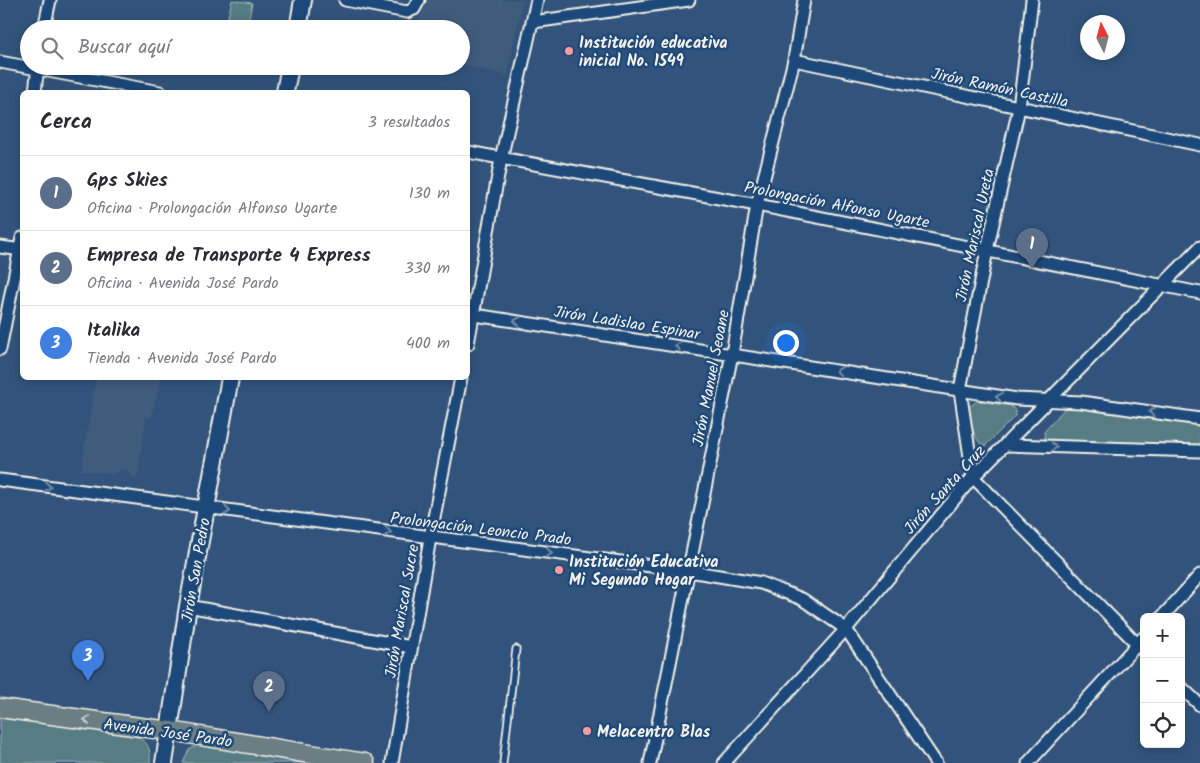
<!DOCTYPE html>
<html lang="es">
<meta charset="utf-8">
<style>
:root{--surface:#fff;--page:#f7f7f7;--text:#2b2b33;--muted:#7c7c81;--line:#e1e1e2;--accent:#8a5d65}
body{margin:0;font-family:Kalam,sans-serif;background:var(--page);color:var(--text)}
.controls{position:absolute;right:15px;bottom:15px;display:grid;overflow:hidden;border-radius:8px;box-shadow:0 2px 12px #0003}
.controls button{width:45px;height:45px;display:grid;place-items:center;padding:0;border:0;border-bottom:1px solid var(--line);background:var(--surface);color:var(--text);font:25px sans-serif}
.compass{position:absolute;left:1080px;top:15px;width:45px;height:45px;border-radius:50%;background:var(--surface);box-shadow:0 2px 12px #0003;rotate:354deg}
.you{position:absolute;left:785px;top:342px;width:18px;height:18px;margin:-12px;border:4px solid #fff;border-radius:50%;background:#1a73e8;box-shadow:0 0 0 8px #1a73e833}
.badge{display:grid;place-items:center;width:32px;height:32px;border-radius:50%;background:var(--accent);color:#fff;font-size:16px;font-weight:700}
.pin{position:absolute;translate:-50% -41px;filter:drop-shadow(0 1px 2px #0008)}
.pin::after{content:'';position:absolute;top:26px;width:18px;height:15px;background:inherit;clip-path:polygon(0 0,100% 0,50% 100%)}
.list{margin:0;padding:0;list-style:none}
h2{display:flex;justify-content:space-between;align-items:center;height:65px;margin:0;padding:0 20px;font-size:21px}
h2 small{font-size:16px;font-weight:400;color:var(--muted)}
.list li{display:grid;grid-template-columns:32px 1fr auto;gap:15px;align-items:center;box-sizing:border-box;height:75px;padding:0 20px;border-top:1px solid var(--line)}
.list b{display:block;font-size:19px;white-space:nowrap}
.list p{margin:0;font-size:16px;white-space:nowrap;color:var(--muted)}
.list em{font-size:16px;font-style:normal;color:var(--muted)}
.icon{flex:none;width:28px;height:28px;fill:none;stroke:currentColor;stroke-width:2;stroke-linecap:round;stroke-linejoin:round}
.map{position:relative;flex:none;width:1200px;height:763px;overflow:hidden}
.search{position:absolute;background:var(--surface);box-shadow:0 2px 12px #0003;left:20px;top:20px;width:450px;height:55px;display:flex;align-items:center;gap:12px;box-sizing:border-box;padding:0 18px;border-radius:28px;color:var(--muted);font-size:19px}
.panel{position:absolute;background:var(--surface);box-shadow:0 2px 12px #0003;left:20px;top:90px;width:450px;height:290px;border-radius:8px}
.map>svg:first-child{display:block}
.built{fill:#405b7d}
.green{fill:#567d84;stroke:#a5b7b6}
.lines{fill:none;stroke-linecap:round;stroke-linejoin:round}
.lane-casing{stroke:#f4f1e8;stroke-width:9}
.street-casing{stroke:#f4f1e8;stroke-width:15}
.secondary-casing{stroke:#f4f1e8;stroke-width:20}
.primary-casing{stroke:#f4f1e8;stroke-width:21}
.lane{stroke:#1f4a7a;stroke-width:5.5}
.street{stroke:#1f4a7a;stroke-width:11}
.secondary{stroke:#1f4a7a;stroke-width:16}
.primary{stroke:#6b7e84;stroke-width:18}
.oneway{stroke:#748da6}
.oneway2{stroke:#cbceca}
.poi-dot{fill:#ff9aa2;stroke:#1f4a7a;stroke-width:2}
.labels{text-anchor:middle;stroke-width:5;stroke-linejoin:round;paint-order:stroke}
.poi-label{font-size:16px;font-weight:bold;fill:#f4f1e8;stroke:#1f4a7a;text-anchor:start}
.street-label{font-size:16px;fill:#f4f1e8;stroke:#1f4a7a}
</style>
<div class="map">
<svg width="1200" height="763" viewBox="0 0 1200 763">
<rect width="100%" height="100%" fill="#32547c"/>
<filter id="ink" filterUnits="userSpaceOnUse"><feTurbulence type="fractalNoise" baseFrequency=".02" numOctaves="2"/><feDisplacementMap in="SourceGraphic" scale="10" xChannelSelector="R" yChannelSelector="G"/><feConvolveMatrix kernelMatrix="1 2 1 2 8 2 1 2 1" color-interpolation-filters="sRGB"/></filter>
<g filter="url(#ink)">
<g class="built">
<path d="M425,0H523L507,75L461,64V29H417Z"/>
<path d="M96,378H161L151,418L146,417L137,479L131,478V472L121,469L114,474L81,470Z"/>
</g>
<g class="green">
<path d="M232,0L252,3L247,29H225Z"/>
<path d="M977,401L1011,406L1016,411L1015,416L985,446C973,442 970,419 969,407Z"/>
<path d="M1074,407L1200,424V446L1052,443L1045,440L1044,432L1064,409Z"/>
<path d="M0,718L134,735C148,741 151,748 150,763H0Z"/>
<path d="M198,745H211L338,763H183L189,750Z"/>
</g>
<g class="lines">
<g class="lane-casing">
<path id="lane" d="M503,763L516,649"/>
</g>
<g class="street-casing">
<g id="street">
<path d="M345,0L407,12L414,9L419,0"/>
<path d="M1032,0L1019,108L987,250L960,390L973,477L1144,651"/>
<path d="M533,22L689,0"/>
<path d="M44,29L50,0"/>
<path d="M794,60L1200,145"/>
<path d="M0,62L160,92"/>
<path d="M35,92L38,66"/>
<path d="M468,152L757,205L1200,293"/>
<path d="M0,247L22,250"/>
<path d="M468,314L1017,399L1081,402L1200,419"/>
<path d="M468,344L501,159L537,0"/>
<path d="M0,349L22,238"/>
<path d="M1006,445L1200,451"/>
<path d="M0,480L689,571L761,583L802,599L846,629L936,763"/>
<path d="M188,606L411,647"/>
<path d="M1162,617L1200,575"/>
<path d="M1181,687L1200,705"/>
<path d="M392,763L430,538L461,378"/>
<path d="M650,763L732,354L757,205L794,60L804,0"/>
<path d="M724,763L846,629L973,477L1200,247"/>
<path d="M1028,763L1144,637"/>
</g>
</g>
<g class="secondary-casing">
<g id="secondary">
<path d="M298,29L303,0"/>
<path d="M285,92L290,66"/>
<path d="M164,763L188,606L230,378"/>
</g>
</g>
<g class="primary-casing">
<path id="primary" d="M0,708L170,731L365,763"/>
</g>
<use href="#lane" class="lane"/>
<use href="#street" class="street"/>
<use href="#secondary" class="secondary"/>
<use href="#primary" class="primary"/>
</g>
<defs><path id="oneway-chevron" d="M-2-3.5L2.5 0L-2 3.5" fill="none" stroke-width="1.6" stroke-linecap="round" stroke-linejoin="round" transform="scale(1.25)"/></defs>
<g class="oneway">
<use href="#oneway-chevron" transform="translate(517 321) rotate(-171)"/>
<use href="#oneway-chevron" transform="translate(678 346) rotate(-171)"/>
<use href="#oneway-chevron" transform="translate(839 371) rotate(-171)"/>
<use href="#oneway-chevron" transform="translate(999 397) rotate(-171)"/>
<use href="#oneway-chevron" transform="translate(1152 412) rotate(-172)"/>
<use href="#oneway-chevron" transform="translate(1054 447) rotate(2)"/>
<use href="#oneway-chevron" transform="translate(48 487) rotate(8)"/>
<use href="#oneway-chevron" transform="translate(227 511) rotate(8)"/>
<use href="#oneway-chevron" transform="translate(388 532) rotate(8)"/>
<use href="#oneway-chevron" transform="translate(549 553) rotate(7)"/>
</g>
<use class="oneway2" href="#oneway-chevron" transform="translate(87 720) rotate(-172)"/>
</g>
<g class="poi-dot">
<circle cx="569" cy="51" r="5"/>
<circle cx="559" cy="570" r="5"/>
<circle cx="587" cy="731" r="5"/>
</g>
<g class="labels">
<g class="poi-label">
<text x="579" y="48">Institución educativa<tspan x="579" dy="18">inicial No. 1549</tspan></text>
<text x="569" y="567">Institución Educativa<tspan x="569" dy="18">Mi Segundo Hogar</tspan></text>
<text x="597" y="737">Melacentro Blas</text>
</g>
<g class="street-label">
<text transform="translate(1000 87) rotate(12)" y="6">Jirón Ramón Castilla</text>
<text transform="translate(837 204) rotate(11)" y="6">Prolongación Alfonso Ugarte</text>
<text transform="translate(974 235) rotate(-78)" y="6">Jirón Mariscal Ureta</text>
<text transform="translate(627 322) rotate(9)" y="6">Jirón Ladislao Espinar</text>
<text transform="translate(710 378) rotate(-79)" y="6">Jirón Manuel Seoane</text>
<text transform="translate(944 489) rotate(-48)" y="6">Jirón Santa Cruz</text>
<text transform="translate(481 528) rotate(7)" y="6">Prolongación Leoncio Prado</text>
<text transform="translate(195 570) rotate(-80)" y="6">Jirón San Pedro</text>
<text transform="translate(401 611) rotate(-80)" y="6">Jirón Mariscal Sucre</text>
<text transform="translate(168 732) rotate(8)" y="6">Avenida José Pardo</text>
</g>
</g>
</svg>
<div class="controls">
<button>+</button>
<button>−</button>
<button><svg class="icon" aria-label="locate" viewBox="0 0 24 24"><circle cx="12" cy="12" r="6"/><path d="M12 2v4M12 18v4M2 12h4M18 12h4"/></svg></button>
</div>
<svg class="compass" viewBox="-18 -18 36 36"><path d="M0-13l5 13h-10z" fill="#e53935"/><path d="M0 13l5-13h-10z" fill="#7c7c81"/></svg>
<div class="you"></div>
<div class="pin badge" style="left:1032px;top:269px;background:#5c6f8a">1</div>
<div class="pin badge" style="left:269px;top:712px;background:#5c6f8a">2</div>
<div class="pin badge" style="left:88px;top:681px;background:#3f7fe0">3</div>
<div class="search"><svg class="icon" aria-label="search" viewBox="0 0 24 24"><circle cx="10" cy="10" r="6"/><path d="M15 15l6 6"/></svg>Buscar aquí</div>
<section class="panel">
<h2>Cerca<small>3 resultados</small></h2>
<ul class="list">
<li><span class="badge" style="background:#5c6f8a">1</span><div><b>Gps Skies</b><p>Oficina · Prolongación Alfonso Ugarte</p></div><em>130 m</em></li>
<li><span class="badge" style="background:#5c6f8a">2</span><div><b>Empresa de Transporte 4 Express</b><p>Oficina · Avenida José Pardo</p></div><em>330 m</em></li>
<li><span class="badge" style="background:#3f7fe0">3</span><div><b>Italika</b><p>Tienda · Avenida José Pardo</p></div><em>400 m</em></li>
</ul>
</section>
</div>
